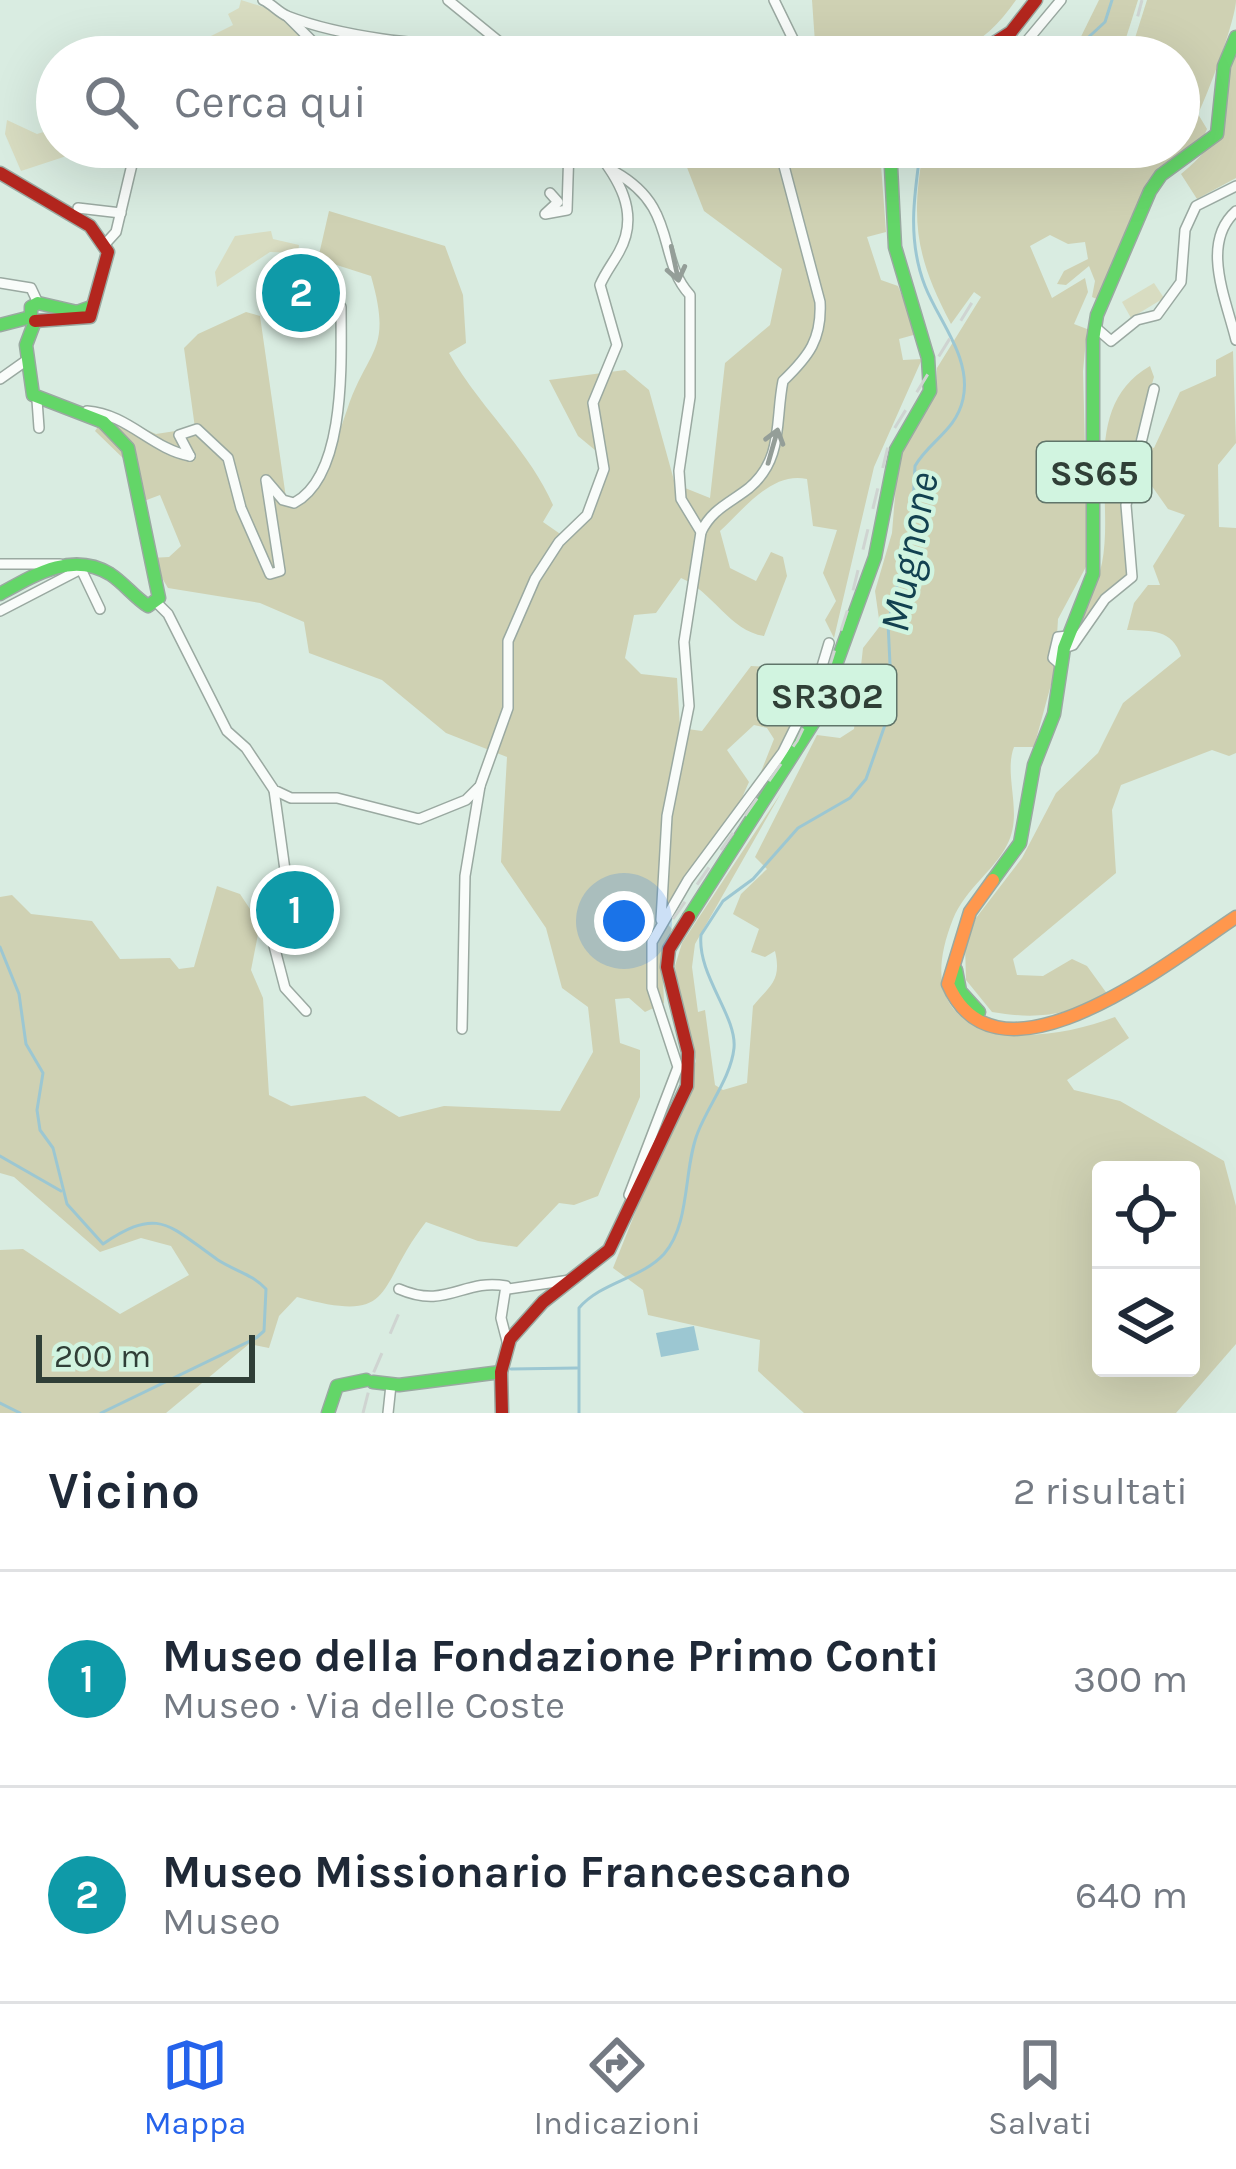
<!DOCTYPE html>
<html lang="it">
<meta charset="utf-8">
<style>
:root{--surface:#fff;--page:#f2f2f3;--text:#1f2937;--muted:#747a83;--line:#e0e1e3;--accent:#2563eb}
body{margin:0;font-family:Karla,sans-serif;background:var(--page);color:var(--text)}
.controls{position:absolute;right:36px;bottom:36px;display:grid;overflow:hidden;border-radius:12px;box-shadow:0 12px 48px #0002}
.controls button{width:108px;height:108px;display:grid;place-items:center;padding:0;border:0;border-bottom:3px solid var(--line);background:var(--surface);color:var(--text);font:60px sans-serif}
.scale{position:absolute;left:36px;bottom:30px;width:219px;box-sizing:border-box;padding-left:12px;border:6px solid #303f37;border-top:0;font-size:33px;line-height:42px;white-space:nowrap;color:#303f37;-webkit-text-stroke:9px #d1f4e0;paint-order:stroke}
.you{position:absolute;left:624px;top:921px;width:42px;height:42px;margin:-30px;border:9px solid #fff;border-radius:50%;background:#1a73e8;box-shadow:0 0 0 18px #1a73e833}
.badge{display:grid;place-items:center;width:78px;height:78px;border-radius:50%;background:var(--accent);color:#fff;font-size:39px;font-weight:700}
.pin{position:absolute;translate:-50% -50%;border:6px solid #fff;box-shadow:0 3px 12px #0006}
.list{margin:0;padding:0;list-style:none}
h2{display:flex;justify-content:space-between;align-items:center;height:156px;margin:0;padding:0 48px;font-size:51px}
h2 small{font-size:39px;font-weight:400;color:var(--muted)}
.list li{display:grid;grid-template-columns:78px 1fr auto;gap:36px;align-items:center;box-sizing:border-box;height:216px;padding:0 48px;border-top:3px solid var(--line)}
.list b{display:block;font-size:45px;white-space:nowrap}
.list p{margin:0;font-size:39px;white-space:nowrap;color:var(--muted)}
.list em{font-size:39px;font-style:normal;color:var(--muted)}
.icon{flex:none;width:66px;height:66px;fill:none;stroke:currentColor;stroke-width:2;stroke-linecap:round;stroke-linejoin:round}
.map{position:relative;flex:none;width:1236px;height:1413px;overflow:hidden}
.search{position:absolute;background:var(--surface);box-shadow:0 12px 48px #0002;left:36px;right:36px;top:36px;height:132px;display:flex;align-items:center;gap:30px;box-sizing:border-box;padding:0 42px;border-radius:66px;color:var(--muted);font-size:45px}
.sheet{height:588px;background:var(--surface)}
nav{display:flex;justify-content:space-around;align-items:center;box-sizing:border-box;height:168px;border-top:3px solid var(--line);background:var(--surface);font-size:33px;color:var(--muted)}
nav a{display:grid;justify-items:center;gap:6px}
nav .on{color:var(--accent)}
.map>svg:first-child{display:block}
.green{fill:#d8dcc1}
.forest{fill:#cfd1b3;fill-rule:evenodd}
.water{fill:#9cc7d2}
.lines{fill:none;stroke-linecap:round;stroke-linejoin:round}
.stream{stroke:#9cc7d2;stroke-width:3}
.street-casing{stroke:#9aa9a1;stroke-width:12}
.fast-casing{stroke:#9aa9a1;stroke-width:15}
.slow-casing{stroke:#9aa9a1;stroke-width:15}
.jam-casing{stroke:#9aa9a1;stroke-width:15}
.street{stroke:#f9fcfa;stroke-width:9}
.fast{stroke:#63d668;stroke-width:12}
.slow{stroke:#ff974d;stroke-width:12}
.jam{stroke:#b3261e;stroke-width:12}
.rail{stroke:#cfd4d1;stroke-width:3;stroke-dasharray:21 21;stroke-linecap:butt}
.oneway{stroke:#949e98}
.labels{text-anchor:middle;stroke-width:9;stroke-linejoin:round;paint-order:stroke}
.shield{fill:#d1f4e0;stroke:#60756a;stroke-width:3}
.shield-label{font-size:36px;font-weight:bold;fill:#303f37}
.water-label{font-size:42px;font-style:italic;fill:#124150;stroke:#d1f4e0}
</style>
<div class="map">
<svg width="1236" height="1413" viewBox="0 0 1236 1413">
<rect width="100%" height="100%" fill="#d9ece1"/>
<g class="green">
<path d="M241,0L273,10L311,46L285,57H169L233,25L228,14L239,8Z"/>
<path d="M7,120L37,134L57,128V147H94L21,171L5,134Z"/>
<path d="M271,231L273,239L299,245L298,253L270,252L217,287L215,272L235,236Z"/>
<path d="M1154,283L1164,298L1131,318L1122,302Z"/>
</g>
<g class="forest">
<path d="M812,0H1016C960,81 905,57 816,57Z"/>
<path d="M1099,0H1138L1120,57H1071Z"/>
<path d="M1147,0H1236C1236,19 1208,94 1198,114L1207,129L1204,136L1158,168L1147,182L1099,300L1092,297L1095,281L1089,266L1066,285L1057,284L1064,271L1088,259L1085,242L1068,244L1050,235L1030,246L1052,298L1085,278L1088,292L1074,324L1087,329L1083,371L1088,563L1058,619L1055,670L1034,747H1014C1003,776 1024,813 1007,845C993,872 966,888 953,919C902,1047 1029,1050 1115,1017L1129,1038L1067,1080L1074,1090L1120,1101L1224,1161L1236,1206V1344L1176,1413H804L758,1371L760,1340L648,1315L643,1290L613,1268L696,1061L679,996L675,966L682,943L781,793L695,944L692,967L698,1012L705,1010L715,1085L723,1090L747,1083L753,1006C770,985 782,981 775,951L765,957L751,952L759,929L733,914L741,894L767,869L755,857L817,735L840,738L854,729L863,648L880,626L875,591L892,533L898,459L936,391L937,368L981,297L974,292L951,324C916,258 910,221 924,147H1179V57H1129ZM1101,1170H1191V1368H1101Z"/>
<path d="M1236,49V178L1197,199L1181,174C1236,130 1213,111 1236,49Z"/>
<path d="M679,147H866L864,162L881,165L886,232L867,237L881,280L898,286L917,334L899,339L903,360L922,359L874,467L834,638L825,620L836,601L823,573L837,530L813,526L807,479C772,471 744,509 720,531L730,568L756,581L771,552L783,557L787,576L764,636C730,631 712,591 681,578L656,613L634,615L625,658L641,674L677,678L680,728L702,731L751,666L781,668L789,688L814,678L778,756L757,782L774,739L767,728L754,725L727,750L749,782L733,818L665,921L672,929L662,953L664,1003L645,1012L629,998L615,999L620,1043L640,1050V1097L598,1196L574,1205L559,1203L517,1247L478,1241L426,1222C374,1288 399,1325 297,1297L279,1316L269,1348L249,1344L166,1413H0V1250L23,1249L120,1314L189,1275L171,1246L141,1238L100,1252L14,1177L0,1173V897L12,895L31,914L92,921L120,959L170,958L179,969L194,967L217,886L240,894L260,924L251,970L263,998L269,1095L291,1106L365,1096L399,1117L444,1106L560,1111L593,1052L588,1007L562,988L546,928L501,862L507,757L446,733L382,680L309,653L304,622L260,603L168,588L150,558L169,557L181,546L160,495L136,504L127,462L95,431L108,413L156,434L195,428L184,348L198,334L246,312L260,316L287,505L302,504C327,473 334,447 347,410C368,347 393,353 371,276L318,259L329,211L445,246L463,295L466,343L449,353C479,407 528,448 553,505L543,522L569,540L591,518L607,460L578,436L549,380L625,370L649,390L675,484L710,498L725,363L770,325L782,269L704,211Z"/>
<path d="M1233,351L1236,443L1218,465L1219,527L1236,528V753L1229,756L1212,750L1121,785L1112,810L1116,873L1013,959L1017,975L1043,976L1072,959L1087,966L1108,995C1068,1015 1037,1020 992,1012L966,980L965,945L976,918L1022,858L1056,793L1098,753L1123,703L1181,656C1172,629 1152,631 1127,630L1134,603L1148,585H1160L1153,566L1185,515L1168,509L1144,475L1134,478L1122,509L1130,576L1087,615L1073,641C1079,613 1096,592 1102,563C1115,497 1079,407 1150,366L1154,377L1135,442L1154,448L1180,392L1216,376V360Z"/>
</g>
<path class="water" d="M694,1326L699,1350L661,1357L656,1333Z"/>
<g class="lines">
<g class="stream">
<path d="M1067,57L1105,22L1112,0"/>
<path d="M0,947L19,994L26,1044L43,1073L37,1110L40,1130L53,1148L67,1204L103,1244C159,1206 168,1225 218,1260C235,1271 252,1274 266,1289L264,1331L256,1338L101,1413"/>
<path d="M0,1156L61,1191"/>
<path d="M511,1369L577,1368"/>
<path d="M0,1403L20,1413"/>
<path d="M579,1413V1308C601,1282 641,1279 664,1254C691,1223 683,1169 698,1132C709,1104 731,1077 734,1048C737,1016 697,975 701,935L723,901L753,879L798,828L850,798L866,779L892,705L888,623L912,526L915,466C929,441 956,431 963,399C972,358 939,322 925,286C907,240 914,195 921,147"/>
</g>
<g class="street-casing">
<g id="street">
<path d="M263,0C272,4 278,12 287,16C355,42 441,45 514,51"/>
<path d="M448,0L518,57"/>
<path d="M774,0L793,39L789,57"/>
<path d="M287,16L321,50L320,57H297"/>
<path d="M1026,42L1061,0"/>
<path d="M615,172C679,208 656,258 690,295V397L679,471L681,499L701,532L684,642L689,706L667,816L661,920"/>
<path d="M550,193L558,202L545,214L567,210L569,147"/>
<path d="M78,208L121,213"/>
<path d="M106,243L116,232L134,156L143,147"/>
<path d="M0,283L31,288L38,303"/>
<path d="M1095,327L1111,341L1137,320L1157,315L1181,282L1185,230L1196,206L1236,186"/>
<path d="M1236,340C1226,299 1200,243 1236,211"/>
<path d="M0,379L27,360"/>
<path d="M37,400L39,428"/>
<path d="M87,411C128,414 152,449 190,456"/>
<path d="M190,456L179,435L197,429L228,458L241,508L270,574L280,571L266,480L283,500L294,503C347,475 341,359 341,307"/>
<path d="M701,532C712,509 730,503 749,488C784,459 775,420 783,381C809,356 822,339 820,302L779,147"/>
<path d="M0,564H60"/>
<path d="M80,567L100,609"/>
<path d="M157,603L168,614L227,731L246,748L274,790L291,798H337L419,819L466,800L480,786L508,708V641L535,579L559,542L587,515L604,469L593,403L617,345L600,285C605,273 613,263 619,252C641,213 618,177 593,147"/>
<path d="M0,611L81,569"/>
<path d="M1064,648L1073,645L1105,599L1132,577L1126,505L1154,389"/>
<path d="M1061,665L1053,658L1058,637L1068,636"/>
<path d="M274,790L285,870L271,934L285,988L306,1011"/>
<path d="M462,1029L465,876L480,786"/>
<path d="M629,1195L678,1067L652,988V942L688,880L783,752L817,683L829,643"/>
<path d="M399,1289C447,1310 463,1278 506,1286L501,1318L508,1345"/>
<path d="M508,1289L570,1280"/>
<path d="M388,1413L391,1385"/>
</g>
</g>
<g class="fast-casing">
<g id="fast">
<path d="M31,317V307L38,303L77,312L91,307"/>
<path d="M0,325L31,317"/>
<path d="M0,594C34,575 72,551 110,574C124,583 134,597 148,606L159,598L128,448L103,422L33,395L26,345L35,321"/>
<path d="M993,880L1020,843L1034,765L1054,714L1064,648L1093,574V340L1097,315L1150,191L1161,175L1217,134L1224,66L1236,37"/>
<path d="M689,917L817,717L875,557L896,450L930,391L928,358L895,247L890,147"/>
<path d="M956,970L960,991L979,1012"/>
<path d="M373,1382L399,1385L501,1372"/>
<path d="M328,1413L337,1386L366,1380"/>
</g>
</g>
<g class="slow-casing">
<path id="slow" d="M993,880L970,912L948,984C998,1101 1175,957 1236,917"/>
</g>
<g class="jam-casing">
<g id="jam">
<path d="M972,57L1011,32L1036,0"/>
<path d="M0,173L90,226L108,252L90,317L35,321"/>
<path d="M502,1413L501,1372L510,1339L543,1302L609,1250L687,1086L688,1052L667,967L669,949L689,917"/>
</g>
</g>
<use href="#street" class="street"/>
<use href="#fast" class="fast"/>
<use href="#slow" class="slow"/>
<use href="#jam" class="jam"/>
<g class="rail">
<path d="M1127,57L1142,0"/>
<path d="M673,919L797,741L823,687L851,599L891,434L976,296"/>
<path d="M363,1413L373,1374L405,1299"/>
</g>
</g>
<defs><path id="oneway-shaft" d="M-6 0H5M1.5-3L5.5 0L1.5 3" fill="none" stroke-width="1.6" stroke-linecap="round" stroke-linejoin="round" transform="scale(3)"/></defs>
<g class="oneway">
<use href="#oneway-shaft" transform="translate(675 264) rotate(78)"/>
<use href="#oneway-shaft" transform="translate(773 446) rotate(-74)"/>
</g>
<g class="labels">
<g class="shield">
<rect x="1037" y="442" width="114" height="60" rx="9"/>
<rect x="758" y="665" width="138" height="60" rx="9"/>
</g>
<g class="shield-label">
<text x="1094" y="485">SS65</text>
<text x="827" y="708">SR302</text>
</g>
<g class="water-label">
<text transform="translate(908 552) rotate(-79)" y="15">Mugnone</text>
</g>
</g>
</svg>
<div class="controls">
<button><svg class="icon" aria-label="locate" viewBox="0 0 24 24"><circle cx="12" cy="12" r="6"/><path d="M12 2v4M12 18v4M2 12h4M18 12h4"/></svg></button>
<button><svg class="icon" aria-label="layers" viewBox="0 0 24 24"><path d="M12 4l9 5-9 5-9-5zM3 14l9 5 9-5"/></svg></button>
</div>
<div class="scale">200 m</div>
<div class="you"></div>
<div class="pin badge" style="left:295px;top:910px;background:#0f9aa8">1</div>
<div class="pin badge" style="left:301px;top:293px;background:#0f9aa8">2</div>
<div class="search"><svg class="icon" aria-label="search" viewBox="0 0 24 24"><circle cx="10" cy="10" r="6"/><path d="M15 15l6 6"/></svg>Cerca qui</div>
</div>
<section class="sheet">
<h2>Vicino<small>2 risultati</small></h2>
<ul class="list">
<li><span class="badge" style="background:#0f9aa8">1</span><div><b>Museo della Fondazione Primo Conti</b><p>Museo · Via delle Coste</p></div><em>300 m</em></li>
<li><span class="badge" style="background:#0f9aa8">2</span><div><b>Museo Missionario Francescano</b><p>Museo</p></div><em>640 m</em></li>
</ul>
</section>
<nav>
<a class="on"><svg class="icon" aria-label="map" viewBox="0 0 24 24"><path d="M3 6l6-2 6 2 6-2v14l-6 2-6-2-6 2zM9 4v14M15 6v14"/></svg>Mappa</a>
<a><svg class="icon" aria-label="directions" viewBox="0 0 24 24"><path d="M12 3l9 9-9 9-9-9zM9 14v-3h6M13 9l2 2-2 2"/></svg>Indicazioni</a>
<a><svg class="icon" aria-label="saved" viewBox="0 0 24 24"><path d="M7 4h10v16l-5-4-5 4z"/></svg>Salvati</a>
</nav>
